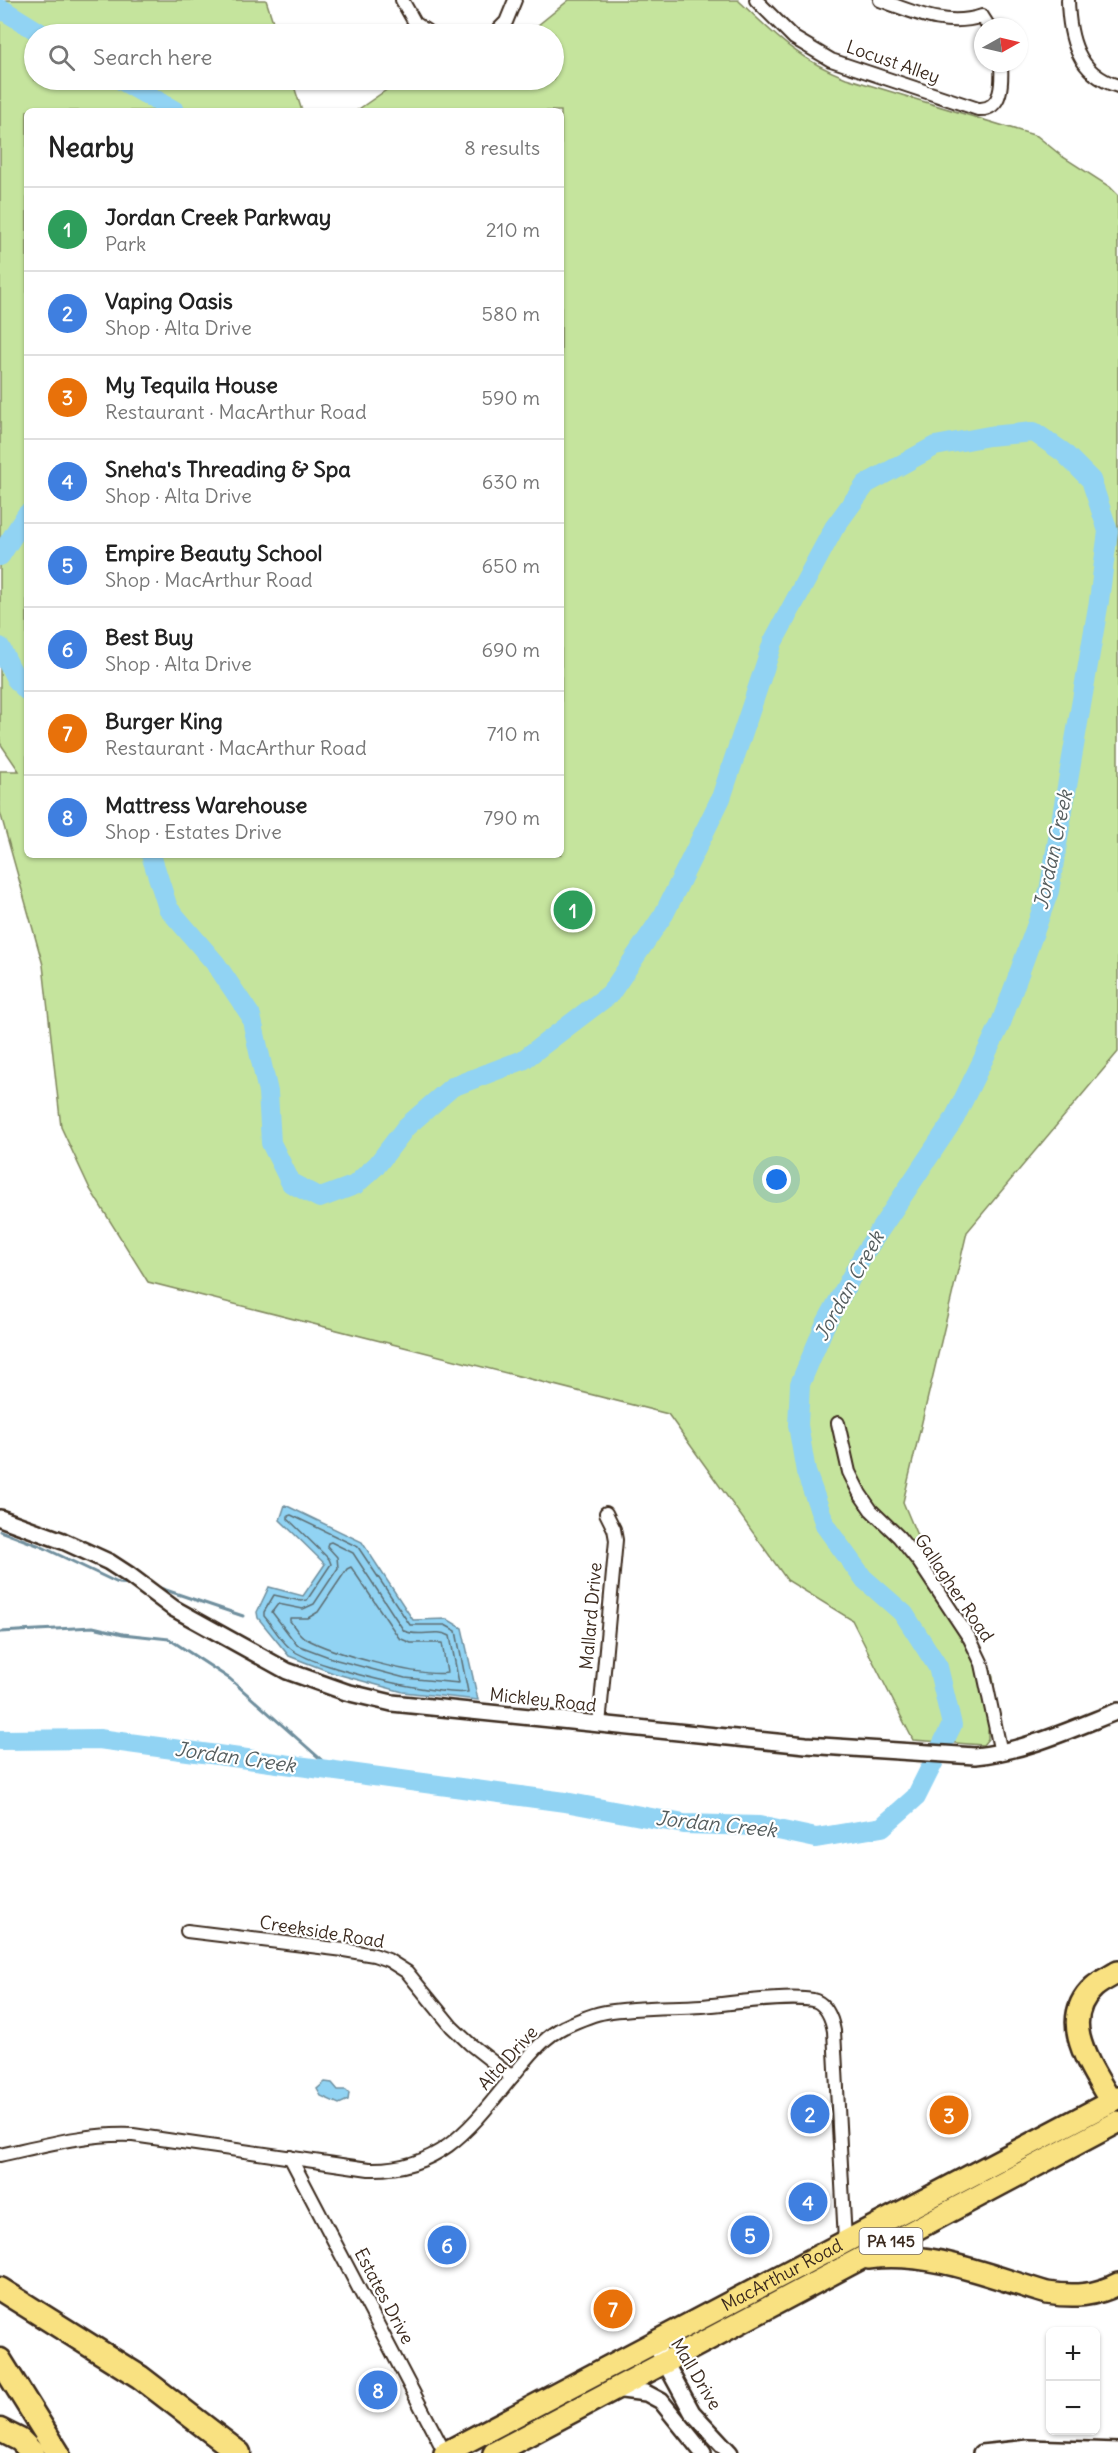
<!DOCTYPE html>
<meta charset="utf-8">
<style>
:root{--surface:#fff;--page:#f2f2f2;--text:#222;--muted:#767676;--line:#e0e0e0;--accent:#c8321e}
body{margin:0;font-family:Delius,sans-serif;background:var(--page);color:var(--text)}
.controls{position:absolute;right:18px;bottom:18px;display:grid;overflow:hidden;border-radius:9px;box-shadow:0 2px 4px #0004}
.controls button{width:54px;height:54px;display:grid;place-items:center;padding:0;border:0;border-bottom:2px solid var(--line);background:var(--surface);color:var(--text);font:30px sans-serif}
.compass{position:absolute;left:974px;top:18px;width:54px;height:54px;border-radius:50%;background:var(--surface);box-shadow:0 2px 4px #0004;rotate:82deg}
.you{position:absolute;left:777px;top:1180px;width:21px;height:21px;margin:-15px;border:4px solid #fff;border-radius:50%;background:#1a73e8;box-shadow:0 0 0 9px #1a73e833}
.badge{display:grid;place-items:center;width:39px;height:39px;border-radius:50%;background:var(--accent);color:#fff;font-size:20px;font-weight:700}
.pin{position:absolute;translate:-50% -50%;border:3px solid #fff;box-shadow:0 2px 6px #0006}
.list{margin:0;padding:0;list-style:none}
h2{display:flex;justify-content:space-between;align-items:center;height:78px;margin:0;padding:0 24px;font-size:26px}
h2 small{font-size:20px;font-weight:400;color:var(--muted)}
.list li{display:grid;grid-template-columns:39px 1fr auto;gap:18px;align-items:center;box-sizing:border-box;height:84px;padding:0 24px;border-top:2px solid var(--line)}
.list b{display:block;font-size:22px;white-space:nowrap}
.list p{margin:0;font-size:20px;white-space:nowrap;color:var(--muted)}
.list em{font-size:20px;font-style:normal;color:var(--muted)}
.icon{flex:none;width:33px;height:33px;fill:none;stroke:currentColor;stroke-width:2;stroke-linecap:round;stroke-linejoin:round}
.map{position:relative;flex:none;width:1118px;height:2453px;overflow:hidden}
.search{position:absolute;background:var(--surface);box-shadow:0 2px 4px #0004;left:24px;top:24px;width:540px;height:66px;display:flex;align-items:center;gap:15px;box-sizing:border-box;padding:0 21px;border-radius:33px;color:var(--muted);font-size:22px}
.panel{position:absolute;background:var(--surface);box-shadow:0 2px 4px #0004;left:24px;top:108px;width:540px;height:750px;border-radius:9px}
.map>svg:first-child{display:block}
.green{fill:#c5e49d;stroke:#80875e;stroke-width:1.5}
.water{fill:#91d3f3;stroke:#6f8f9e;stroke-width:1.5}
.lines{fill:none;stroke-linecap:round;stroke-linejoin:round}
.shore{stroke:#5d6e73;stroke-width:1.5}
.stream{stroke:#6f8f9e;stroke-width:3}
.river{stroke:#91d3f3;stroke-width:20}
.minor-casing{stroke:#3b2a1e;stroke-width:16}
.tertiary-casing{stroke:#3b2a1e;stroke-width:20}
.trunk-casing{stroke:#3b2a1e;stroke-width:26}
.motorway-casing{stroke:#3b2a1e;stroke-width:27}
.minor{stroke:#fff;stroke-width:12}
.tertiary{stroke:#fff;stroke-width:15}
.trunk{stroke:#f9e181;stroke-width:21}
.motorway{stroke:#f9e181;stroke-width:22}
.labels{text-anchor:middle;stroke-width:4.5;stroke-linejoin:round;paint-order:stroke}
.shield{fill:#fff;stroke:#766a62;stroke-width:1.5}
.shield-label{font-size:16px;font-weight:bold;fill:#3b2a1e}
.street-label{font-size:18px;fill:#3b2a1e;stroke:#fff}
.water-label{font-size:20px;font-style:italic;fill:#555d5e;stroke:#fff}
</style>
<div class="map">
<svg width="1118" height="2453" viewBox="0 0 1118 2453">
<rect width="100%" height="100%" fill="#fff"/>
<filter id="ink" filterUnits="userSpaceOnUse"><feTurbulence type="fractalNoise" baseFrequency=".0167" numOctaves="2"/><feDisplacementMap in="SourceGraphic" scale="12" xChannelSelector="R" yChannelSelector="G"/><feConvolveMatrix kernelMatrix="1 2 1 2 8 2 1 2 1" color-interpolation-filters="sRGB"/></filter>
<g filter="url(#ink)">
<path class="green" d="M0,0H266L277,34H34V80H292L302,111H27V855H561V111H356L401,80H554V34H527L569,0H738C776,36 797,59 846,78L1037,136L1063,157L1110,187L1118,195V1052L967,1232L903,1502L929,1564L981,1648L993,1676L999,1726L988,1730V1739L983,1745L913,1740L852,1620L787,1580L668,1414L148,1282L90,1189L61,1127L43,965L0,812V771H19L0,743Z"/>
<g class="water">
<path d="M285,1505L362,1542L413,1620L447,1619L462,1628L478,1700L403,1692L333,1673L289,1656L258,1618L257,1612L269,1587L303,1596L325,1564L280,1520Z"/>
<path d="M325,2082L332,2083L338,2090H346L349,2093L348,2100L339,2104L321,2096L317,2089Z"/>
</g>
<g class="lines">
<g class="shore">
<path d="M291,1515L358,1547L410,1625H445L456,1631L468,1692C437,1696 320,1669 294,1651C282,1644 273,1626 264,1616V1612L274,1595L301,1601L307,1600L331,1564L329,1559L288,1519V1516Z"/>
<path d="M331,1542L353,1553L404,1631C419,1638 436,1628 450,1636L459,1683L405,1678L337,1660L297,1645L272,1612L278,1604L303,1609L314,1604L338,1568L337,1557L327,1546L328,1543Z"/>
<path d="M351,1567L399,1638L411,1643H442L447,1673C418,1677 331,1653 305,1638C299,1635 294,1626 290,1621V1618H308L318,1612L347,1569Z"/>
</g>
<g class="stream">
<path d="M0,1531L40,1546L118,1583L132,1584"/>
<path d="M151,1585L243,1616"/>
<path d="M0,1632L93,1627L123,1634L169,1639L230,1679L334,1771"/>
</g>
<g class="river">
<path d="M0,8L42,34"/>
<path d="M121,80L175,111"/>
<path d="M0,556L27,514"/>
<path d="M0,647L16,679L27,691"/>
<path d="M0,1740L99,1739L565,1802L684,1824L759,1826L816,1838L882,1827L916,1797L952,1725L938,1667L904,1614L863,1578L826,1527L806,1472L798,1425L800,1384L825,1325L865,1252L954,1119L1001,1023L1049,891L1099,601L1108,531L1091,480L1063,452L1034,432L989,436L935,446L866,484L834,528L773,642L721,798L664,914L610,994L523,1060L452,1087L406,1127L377,1165L355,1185L320,1198L291,1183L271,1143L268,1092L251,1016L216,964L168,908L151,855"/>
</g>
<g class="minor-casing">
<g id="minor">
<path d="M402,0L415,23L431,34"/>
<path d="M756,0L794,38L831,60L978,109C1003,111 1002,81 1001,63"/>
<path d="M880,0C914,12 946,28 982,16L989,27"/>
<path d="M1068,0C1069,37 1077,74 1118,86"/>
<path d="M494,34L506,22L515,0"/>
<path d="M838,1423L849,1472L860,1494L871,1510L899,1537L919,1562L970,1639L982,1664L1001,1753"/>
<path d="M599,1725L616,1540L614,1529L606,1513"/>
<path d="M187,1931L344,1950L374,1955L388,1960L407,1972L452,2027L470,2044L512,2077"/>
<path d="M0,2155C45,2145 87,2133 133,2135L369,2169C444,2171 474,2123 517,2071C531,2054 544,2037 564,2027C577,2021 592,2014 606,2012C638,2007 671,2008 702,2006C726,2004 796,1994 816,2001C827,2006 832,2020 834,2031L845,2241"/>
<path d="M290,2157L445,2453"/>
</g>
</g>
<g class="tertiary-casing">
<g id="tertiary">
<path d="M0,1518L63,1541L109,1562L129,1575L173,1608L287,1671L346,1692L392,1703L806,1745L975,1756C1025,1751 1072,1729 1118,1711"/>
<path d="M654,2342L692,2412L730,2453"/>
<path d="M614,2389L646,2393L661,2401L703,2453"/>
<path d="M981,2453L1029,2448L1118,2451"/>
</g>
</g>
<g class="trunk-casing">
<g id="trunk">
<path d="M1111,2102C1092,2068 1056,2021 1094,1987C1101,1981 1110,1977 1118,1972"/>
<path d="M868,2258C929,2250 989,2276 1047,2293C1073,2297 1095,2296 1118,2284"/>
<path id="s1" d="M445,2453L1118,2098"/>
<path d="M494,2453L1118,2122"/>
</g>
</g>
<g class="motorway-casing">
<g id="motorway">
<path d="M0,2289L140,2377L239,2453"/>
<path d="M0,2360L58,2453"/>
<path d="M0,2430L20,2440L33,2453"/>
</g>
</g>
<use href="#minor" class="minor"/>
<use href="#tertiary" class="tertiary"/>
<use href="#trunk" class="trunk"/>
<use href="#motorway" class="motorway"/>
</g>
</g>
<g class="labels">
<rect class="shield" x="859.5" y="2228" width="63" height="26" rx="4.5"/>
<g class="shield-label">
<text x="891" y="2247">PA 145</text>
</g>
<g class="street-label">
<text transform="translate(893 62) rotate(19)" y="6">Locust Alley</text>
<text transform="translate(954 1588) rotate(56)" y="6">Gallagher Road</text>
<text transform="translate(591 1616) rotate(-85)" y="6">Mallard Drive</text>
<text transform="translate(543 1700) rotate(6)" y="6">Mickley Road</text>
<text transform="translate(322 1932) rotate(9)" y="6">Creekside Road</text>
<text transform="translate(508 2058) rotate(-48)" y="6">Alta Drive</text>
<text dy="6" stroke="none"><textPath href="#s1" startOffset="381">MacArthur Road</textPath></text>
<text transform="translate(384 2296) rotate(62)" y="6">Estates Drive</text>
<text transform="translate(696 2374) rotate(59)" y="6">Mall Drive</text>
</g>
<g class="water-label">
<text transform="translate(1053 850) rotate(-78)" y="7">Jordan Creek</text>
<text transform="translate(849 1286) rotate(-61)" y="7">Jordan Creek</text>
<text transform="translate(235 1757) rotate(8)" y="7">Jordan Creek</text>
<text transform="translate(716 1824) rotate(6)" y="7">Jordan Creek</text>
</g>
</g>
</svg>
<div class="controls">
<button>+</button>
<button>−</button>
</div>
<svg class="compass" viewBox="-18 -18 36 36"><path d="M0-13l5 13h-10z" fill="#e53935"/><path d="M0 13l5-13h-10z" fill="#767676"/></svg>
<div class="you"></div>
<div class="pin badge" style="left:573px;top:910px;background:#2e9e5b">1</div>
<div class="pin badge" style="left:810px;top:2114px;background:#3f7fe0">2</div>
<div class="pin badge" style="left:949px;top:2115px;background:#e8710a">3</div>
<div class="pin badge" style="left:808px;top:2202px;background:#3f7fe0">4</div>
<div class="pin badge" style="left:750px;top:2235px;background:#3f7fe0">5</div>
<div class="pin badge" style="left:447px;top:2245px;background:#3f7fe0">6</div>
<div class="pin badge" style="left:613px;top:2309px;background:#e8710a">7</div>
<div class="pin badge" style="left:378px;top:2390px;background:#3f7fe0">8</div>
<div class="search"><svg class="icon" aria-label="search" viewBox="0 0 24 24"><circle cx="10" cy="10" r="6"/><path d="M15 15l6 6"/></svg>Search here</div>
<section class="panel">
<h2>Nearby<small>8 results</small></h2>
<ul class="list">
<li><span class="badge" style="background:#2e9e5b">1</span><div><b>Jordan Creek Parkway</b><p>Park</p></div><em>210 m</em></li>
<li><span class="badge" style="background:#3f7fe0">2</span><div><b>Vaping Oasis</b><p>Shop · Alta Drive</p></div><em>580 m</em></li>
<li><span class="badge" style="background:#e8710a">3</span><div><b>My Tequila House</b><p>Restaurant · MacArthur Road</p></div><em>590 m</em></li>
<li><span class="badge" style="background:#3f7fe0">4</span><div><b>Sneha's Threading &amp; Spa</b><p>Shop · Alta Drive</p></div><em>630 m</em></li>
<li><span class="badge" style="background:#3f7fe0">5</span><div><b>Empire Beauty School</b><p>Shop · MacArthur Road</p></div><em>650 m</em></li>
<li><span class="badge" style="background:#3f7fe0">6</span><div><b>Best Buy</b><p>Shop · Alta Drive</p></div><em>690 m</em></li>
<li><span class="badge" style="background:#e8710a">7</span><div><b>Burger King</b><p>Restaurant · MacArthur Road</p></div><em>710 m</em></li>
<li><span class="badge" style="background:#3f7fe0">8</span><div><b>Mattress Warehouse</b><p>Shop · Estates Drive</p></div><em>790 m</em></li>
</ul>
</section>
</div>
